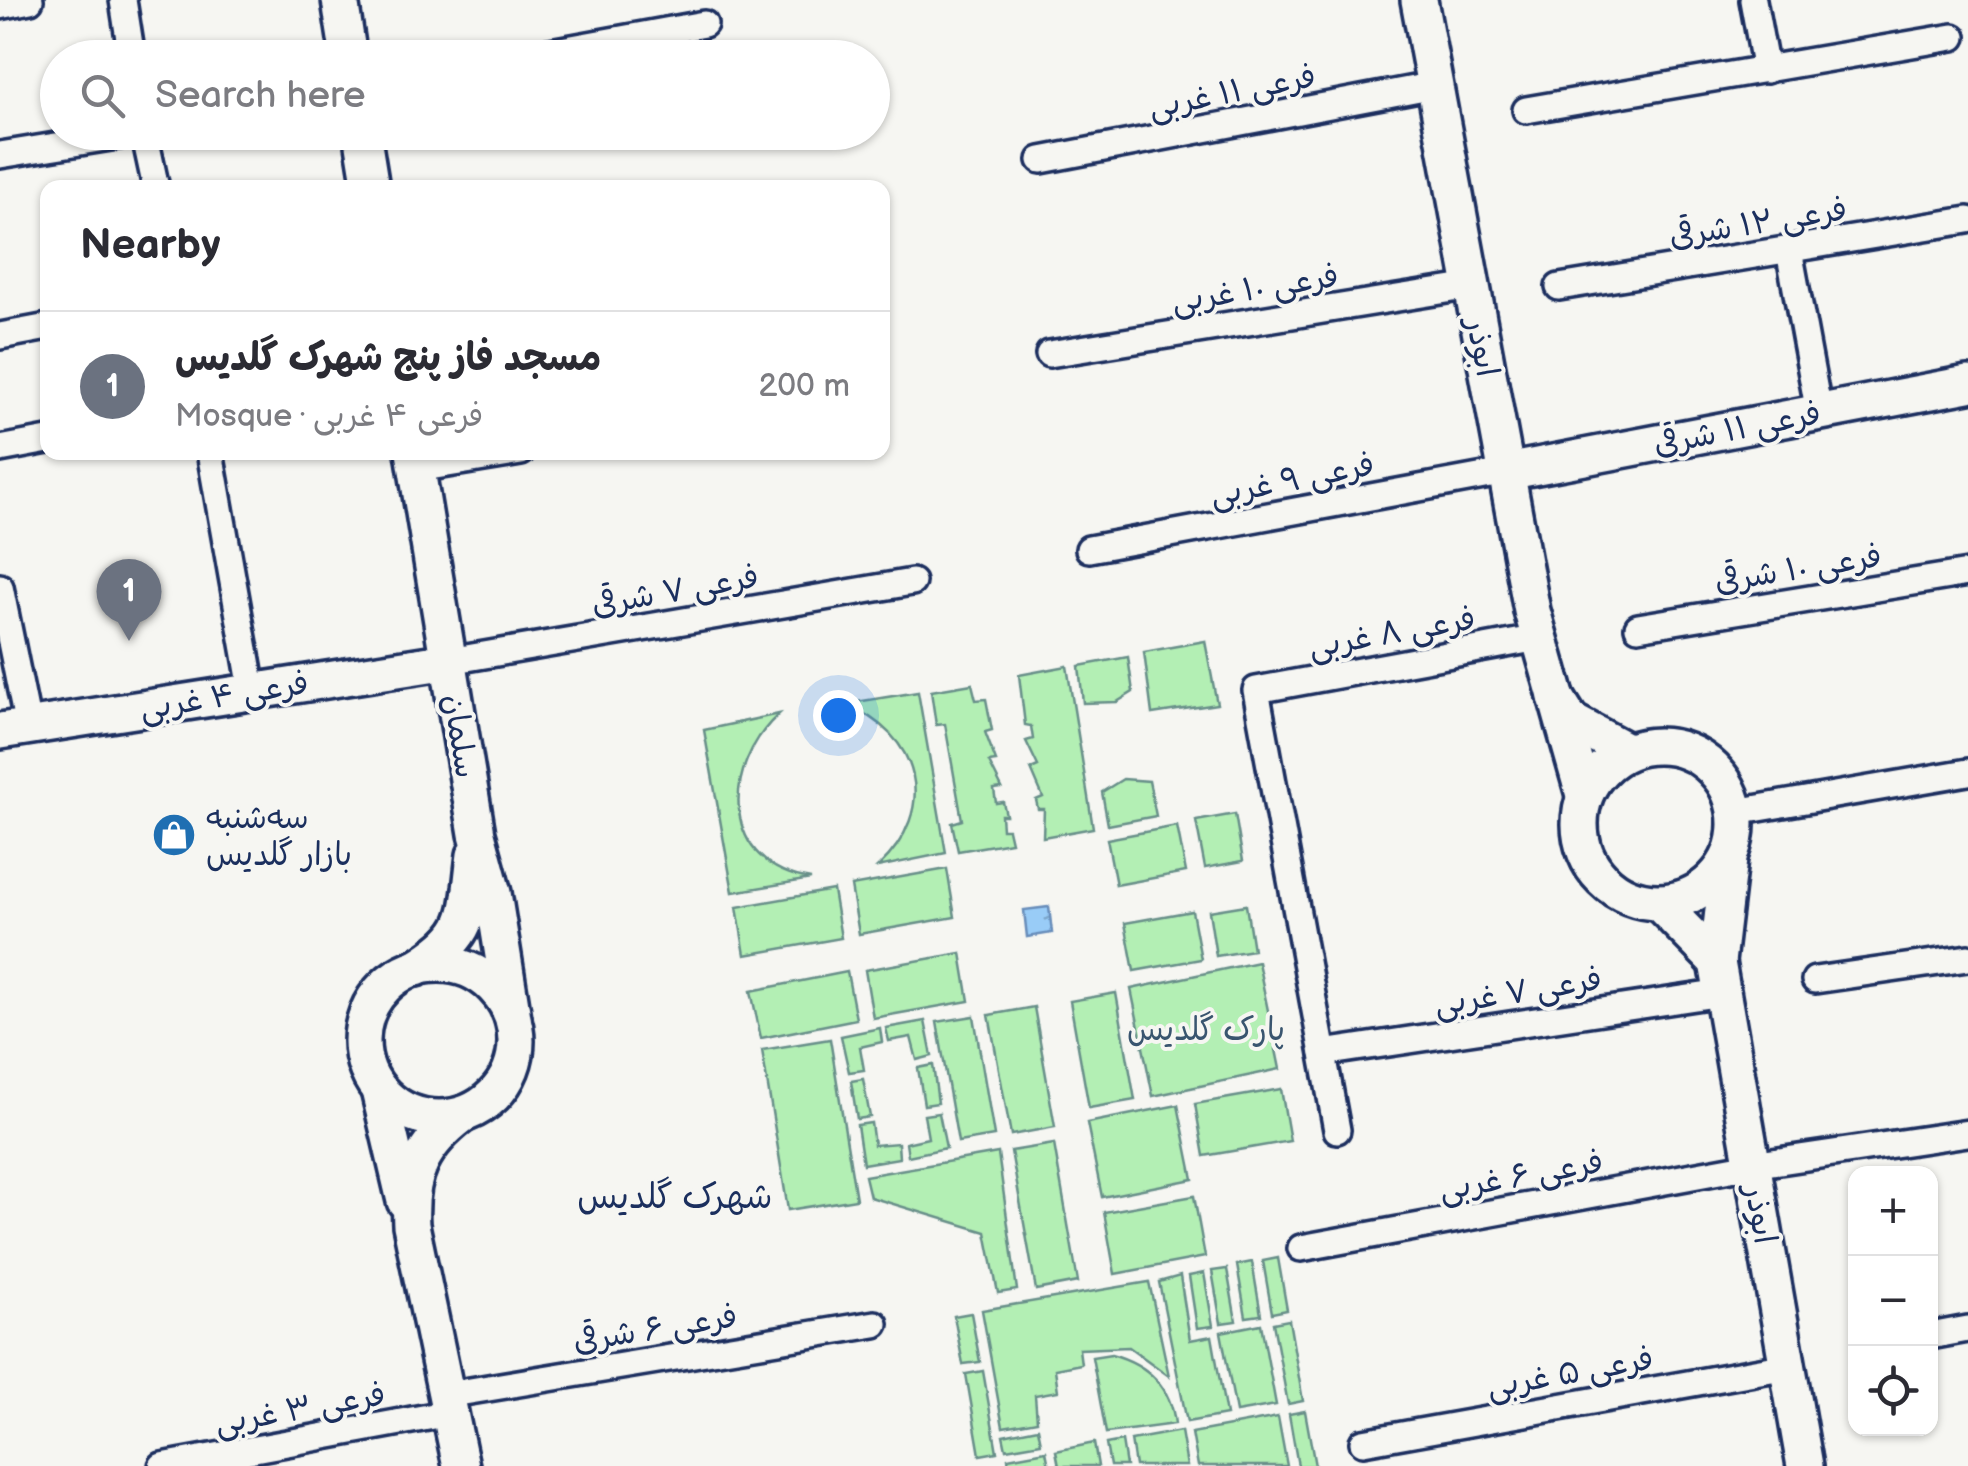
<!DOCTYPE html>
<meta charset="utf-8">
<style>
:root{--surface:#fff;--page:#f7f7f7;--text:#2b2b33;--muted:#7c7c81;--line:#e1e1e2;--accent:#db2777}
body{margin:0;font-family:"Balsamiq Sans","Playpen Sans Arabic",sans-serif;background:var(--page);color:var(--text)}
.controls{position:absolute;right:30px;bottom:30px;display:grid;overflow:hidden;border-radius:20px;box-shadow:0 2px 8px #0004}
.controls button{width:90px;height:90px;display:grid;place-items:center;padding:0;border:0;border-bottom:2px solid var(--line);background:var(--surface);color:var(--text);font:50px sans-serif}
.you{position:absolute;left:838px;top:715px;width:35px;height:35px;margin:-25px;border:8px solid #fff;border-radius:50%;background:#1a73e8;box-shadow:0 0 0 15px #1a73e833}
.badge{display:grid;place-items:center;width:65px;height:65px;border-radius:50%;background:var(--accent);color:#fff;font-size:32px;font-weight:700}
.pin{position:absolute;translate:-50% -82px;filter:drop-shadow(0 2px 5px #0008)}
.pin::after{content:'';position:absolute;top:52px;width:35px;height:30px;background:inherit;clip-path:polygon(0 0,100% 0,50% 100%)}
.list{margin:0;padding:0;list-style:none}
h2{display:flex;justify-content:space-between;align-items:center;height:130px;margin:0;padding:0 40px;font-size:42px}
h2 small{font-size:32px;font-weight:400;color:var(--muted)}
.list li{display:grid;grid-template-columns:65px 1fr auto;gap:30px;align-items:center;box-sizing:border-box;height:150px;padding:0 40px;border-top:2px solid var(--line)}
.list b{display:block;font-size:38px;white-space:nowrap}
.list p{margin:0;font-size:32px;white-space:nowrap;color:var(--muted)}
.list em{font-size:32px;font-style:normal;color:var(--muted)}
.icon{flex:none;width:55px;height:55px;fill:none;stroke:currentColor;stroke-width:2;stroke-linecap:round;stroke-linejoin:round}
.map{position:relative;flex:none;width:1968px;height:1466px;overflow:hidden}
.search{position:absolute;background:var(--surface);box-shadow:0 2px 8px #0004;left:40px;top:40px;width:850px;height:110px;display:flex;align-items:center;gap:25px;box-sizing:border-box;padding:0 35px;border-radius:55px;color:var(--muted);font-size:38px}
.panel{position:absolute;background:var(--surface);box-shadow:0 2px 8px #0004;left:40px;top:180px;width:850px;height:280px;border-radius:20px}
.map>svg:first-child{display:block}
.green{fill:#b3efb4;stroke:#678f89;stroke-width:2.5}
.water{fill:url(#water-ripples);stroke:#678dba;stroke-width:2.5}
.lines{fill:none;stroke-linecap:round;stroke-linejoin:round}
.street-casing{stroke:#1b2f5e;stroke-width:32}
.secondary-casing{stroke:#1b2f5e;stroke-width:42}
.street{stroke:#f6f6f2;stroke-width:25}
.secondary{stroke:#f6f6f2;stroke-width:35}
.labels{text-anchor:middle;stroke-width:8;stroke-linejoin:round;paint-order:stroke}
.street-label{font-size:32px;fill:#1b2f5e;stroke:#f6f6f2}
.poi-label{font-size:32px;fill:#1b2f5e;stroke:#f6f6f2;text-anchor:start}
.park-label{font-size:32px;fill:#39556f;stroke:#f6f6f2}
.neighbourhood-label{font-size:35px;fill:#1b2f5e;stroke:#f6f6f2}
</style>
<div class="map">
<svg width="1968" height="1466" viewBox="0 0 1968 1466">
<defs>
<pattern id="water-ripples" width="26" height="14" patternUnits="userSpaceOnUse" patternTransform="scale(2.5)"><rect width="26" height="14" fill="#99ccf7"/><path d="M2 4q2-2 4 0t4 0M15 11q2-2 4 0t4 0" fill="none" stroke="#7ca6cb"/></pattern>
</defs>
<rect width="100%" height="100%" fill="#f6f6f2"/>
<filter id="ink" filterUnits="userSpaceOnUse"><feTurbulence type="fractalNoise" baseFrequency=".01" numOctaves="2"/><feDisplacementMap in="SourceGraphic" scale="20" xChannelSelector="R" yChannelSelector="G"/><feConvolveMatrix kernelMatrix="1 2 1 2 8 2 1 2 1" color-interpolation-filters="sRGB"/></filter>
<g filter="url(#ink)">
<g class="green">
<path d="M1205,641L1217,704L1152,714L1144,652Z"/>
<path d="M1128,657L1133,692L1117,702L1083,703L1079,666Z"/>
<path d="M1067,666L1093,828L1043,837L1044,809H1038L1036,800L1043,797L1031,769L1038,766L1026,741L1033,739L1031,726L1025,725L1019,675Z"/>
<path d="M972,684L976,700L986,699L992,730L985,732L996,761L989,762L1002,788L994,789L996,803L1003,802L1006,815H1001L1002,829H1008L1011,842L958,851L952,823L962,820L945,724L936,725L931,691Z"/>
<path d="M918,692L946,853L878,867C940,809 920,734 844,704Z"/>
<path d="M779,714C721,767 720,866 811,879L733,892L704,730Z"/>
<path d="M1123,779L1149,781L1156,816L1108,825L1102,792Z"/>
<path d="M1235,814L1243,861L1205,868L1196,821Z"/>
<path d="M1177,826L1186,872L1116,885L1107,839Z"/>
<path d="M947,869L955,917L859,934L851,886Z"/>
<path d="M833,890L841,938L745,955L737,907Z"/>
<path d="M1246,905L1253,950L1216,956L1209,911Z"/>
<path d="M1192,911L1201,959L1134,971L1125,923Z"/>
<path d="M961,953L969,1001L873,1018L865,970Z"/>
<path d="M1258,962L1280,1069L1153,1096L1131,989Z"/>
<path d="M847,972L856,1019L761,1038L751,991Z"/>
<path d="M1116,993L1135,1100L1089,1108L1070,1001Z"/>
<path d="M1034,1007L1055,1127L1011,1135L989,1015Z"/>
<path d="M974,1016L994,1136L958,1142L937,1022Z"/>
<path d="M925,1021L932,1056L917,1060L911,1037L889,1041L886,1028Z"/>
<path d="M880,1028L882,1042L860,1047L864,1070L849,1072L841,1036Z"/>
<path d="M830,1039L856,1199L788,1210L762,1050Z"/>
<path d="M933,1065L938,1103L924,1105L918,1068Z"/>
<path d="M863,1079L870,1117L857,1119L851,1081Z"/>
<path d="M1281,1089L1290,1141L1204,1156L1195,1104Z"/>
<path d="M1178,1105L1193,1179L1102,1197L1087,1123Z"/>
<path d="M939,1113L946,1148L908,1156L906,1143L928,1138L924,1115Z"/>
<path d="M871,1123L874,1145L898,1143L899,1158L863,1164L857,1125Z"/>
<path d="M1054,1144L1078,1282L1036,1290L1011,1151Z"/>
<path d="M998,1153L1017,1290L998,1293L986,1232L870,1197L865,1176Z"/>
<path d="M1194,1196L1205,1257L1115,1274L1104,1212Z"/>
<path d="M1278,1258L1287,1310L1272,1313L1263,1261Z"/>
<path d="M1252,1262L1261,1315L1246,1317L1237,1265Z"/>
<path d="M1227,1269L1236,1321L1221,1323L1212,1271Z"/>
<path d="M1204,1273L1213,1326L1197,1328L1189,1276Z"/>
<path d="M1180,1276L1190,1340L1212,1336L1226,1415L1187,1422L1159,1282Z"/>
<path d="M1149,1282L1169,1376L1129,1347L1079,1349L1081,1364L1055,1369L1058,1391L1035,1395L1037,1421L1003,1427L982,1310Z"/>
<path d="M971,1313L980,1362L963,1364L954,1316Z"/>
<path d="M1289,1320L1303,1401L1288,1404L1273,1323Z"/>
<path d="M1261,1324L1276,1405L1236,1412L1221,1332Z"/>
<path d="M1111,1354C1147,1364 1171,1386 1175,1424L1106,1433L1092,1357Z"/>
<path d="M983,1371L997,1452L980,1455L966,1374Z"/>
<path d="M1305,1411L1315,1466H1298L1289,1414Z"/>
<path d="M1278,1417L1287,1466H1198L1192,1433Z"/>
<path d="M1038,1428L1041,1443L1006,1449L1003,1435Z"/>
<path d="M1181,1431L1187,1466H1135L1131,1440Z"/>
<path d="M1122,1441L1126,1466H1110L1106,1444Z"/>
<path d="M1094,1443L1098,1466H1059L1056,1451Z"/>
<path d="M1046,1451L1049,1466H1009L1008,1458Z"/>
</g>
<path class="water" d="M1049,907L1052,933L1027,937L1024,910Z"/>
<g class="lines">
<g class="street-casing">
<g id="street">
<path d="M123,0L132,58"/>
<path d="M1753,0L1766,70"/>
<path d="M0,6L30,0"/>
<path d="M517,58L704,24"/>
<path d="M1526,110L1953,37"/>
<path d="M144,132L156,188"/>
<path d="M0,155L142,132"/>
<path d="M1041,160L1435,85"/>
<path d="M1789,250L1819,413"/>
<path d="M1559,287L1968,220"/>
<path d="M0,336L48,327"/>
<path d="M1049,354L1472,286"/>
<path d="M0,449L48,440"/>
<path d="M210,452L252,689"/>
<path d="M417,469L521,452"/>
<path d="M1089,549L1506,472"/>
<path d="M0,587L28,726"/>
<path d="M1638,627L1968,573"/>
<path d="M449,661L912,582"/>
<path d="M1736,812L1968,772"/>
<path d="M1815,980L1968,958"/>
<path d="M1323,1053L1722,993"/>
<path d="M1337,1130L1256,690L1539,638"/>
<path d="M1301,1248L1752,1165L1968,1133"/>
<path d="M1930,1336L1968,1329"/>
<path d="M446,1395L875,1324"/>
<path d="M1363,1442L1788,1366"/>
<path d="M162,1466L450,1413"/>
</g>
</g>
<g class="secondary-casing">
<g id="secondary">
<path d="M340,0L349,58"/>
<path d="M1419,0L1532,611L1584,795"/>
<path d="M362,132L371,188"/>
<path d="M414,452L477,834L493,893L513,1018"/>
<path d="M1506,472L1968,384"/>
<path d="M1556,697L1571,721L1627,751"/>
<path d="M0,731L449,661"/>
<circle cx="1658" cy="824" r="78"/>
<path d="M1729,859L1717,962L1805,1466"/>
<path d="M1659,903L1717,962"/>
<circle cx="439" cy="1041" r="77"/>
<path d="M416,968C473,933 467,918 475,855"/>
<path d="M379,1090L405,1201"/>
<path d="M461,1466L411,1225C408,1175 422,1145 462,1115"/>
</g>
</g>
<use href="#street" class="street"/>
<use href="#secondary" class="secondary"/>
</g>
</g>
<defs>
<g id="shop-disc" transform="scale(2.25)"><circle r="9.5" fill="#1f6fb2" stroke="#f6f6f2"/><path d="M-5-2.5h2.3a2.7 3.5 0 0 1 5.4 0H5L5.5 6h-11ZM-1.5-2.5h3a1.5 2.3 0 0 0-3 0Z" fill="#fff"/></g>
</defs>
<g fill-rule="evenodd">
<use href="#shop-disc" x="174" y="835"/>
</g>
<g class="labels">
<g class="street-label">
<text transform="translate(1232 91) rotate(-11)" y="11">فرعی ۱۱ غربی</text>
<text transform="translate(1758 222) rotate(-9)" y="11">فرعی ۱۲ شرقی</text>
<text transform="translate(1255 288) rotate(-9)" y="11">فرعی ۱۰ غربی</text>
<text transform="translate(1483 347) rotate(79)" y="11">ابوذر</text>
<text transform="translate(1737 428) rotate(-11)" y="11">فرعی ۱۱ شرقی</text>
<text transform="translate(1292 479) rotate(-11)" y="11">فرعی ۹ غربی</text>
<text transform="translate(1798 568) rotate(-9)" y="11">فرعی ۱۰ شرقی</text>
<text transform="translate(675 590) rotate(-10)" y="11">فرعی ۷ شرقی</text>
<text transform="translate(1392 632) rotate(-10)" y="11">فرعی ۸ غربی</text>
<text transform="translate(224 695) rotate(-9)" y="11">فرعی ۴ غربی</text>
<text transform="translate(461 736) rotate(81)" y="11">سلمان</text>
<text transform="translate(1518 991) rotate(-9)" y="11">فرعی ۷ غربی</text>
<text transform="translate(1521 1175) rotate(-10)" y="11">فرعی ۶ غربی</text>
<text transform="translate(1761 1214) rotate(80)" y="11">ابوذر</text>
<text transform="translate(655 1328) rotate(-9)" y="11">فرعی ۶ شرقی</text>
<text transform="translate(1570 1372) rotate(-10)" y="11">فرعی ۵ غربی</text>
<text transform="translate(300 1408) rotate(-10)" y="11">فرعی ۳ غربی</text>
</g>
<g class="poi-label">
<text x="206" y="828">سه‌شنبه<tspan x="206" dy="37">بازار گلدیس</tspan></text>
</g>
<g class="park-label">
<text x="1206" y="1040">پارک گلدیس</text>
</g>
<g class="neighbourhood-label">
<text x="675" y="1208">شهرک گلدیس</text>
</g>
</g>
</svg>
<div class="controls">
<button>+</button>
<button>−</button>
<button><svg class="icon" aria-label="locate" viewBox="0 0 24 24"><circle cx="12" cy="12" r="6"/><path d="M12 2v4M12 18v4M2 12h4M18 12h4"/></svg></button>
</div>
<div class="you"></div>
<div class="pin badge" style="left:129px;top:641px;background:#6b7280">1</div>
<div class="search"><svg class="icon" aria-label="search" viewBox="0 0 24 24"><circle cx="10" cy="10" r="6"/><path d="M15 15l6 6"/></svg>Search here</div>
<section class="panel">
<h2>Nearby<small></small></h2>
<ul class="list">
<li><span class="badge" style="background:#6b7280">1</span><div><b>مسجد فاز پنج شهرک گلدیس</b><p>Mosque · فرعی ۴ غربی</p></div><em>200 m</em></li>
</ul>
</section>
</div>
